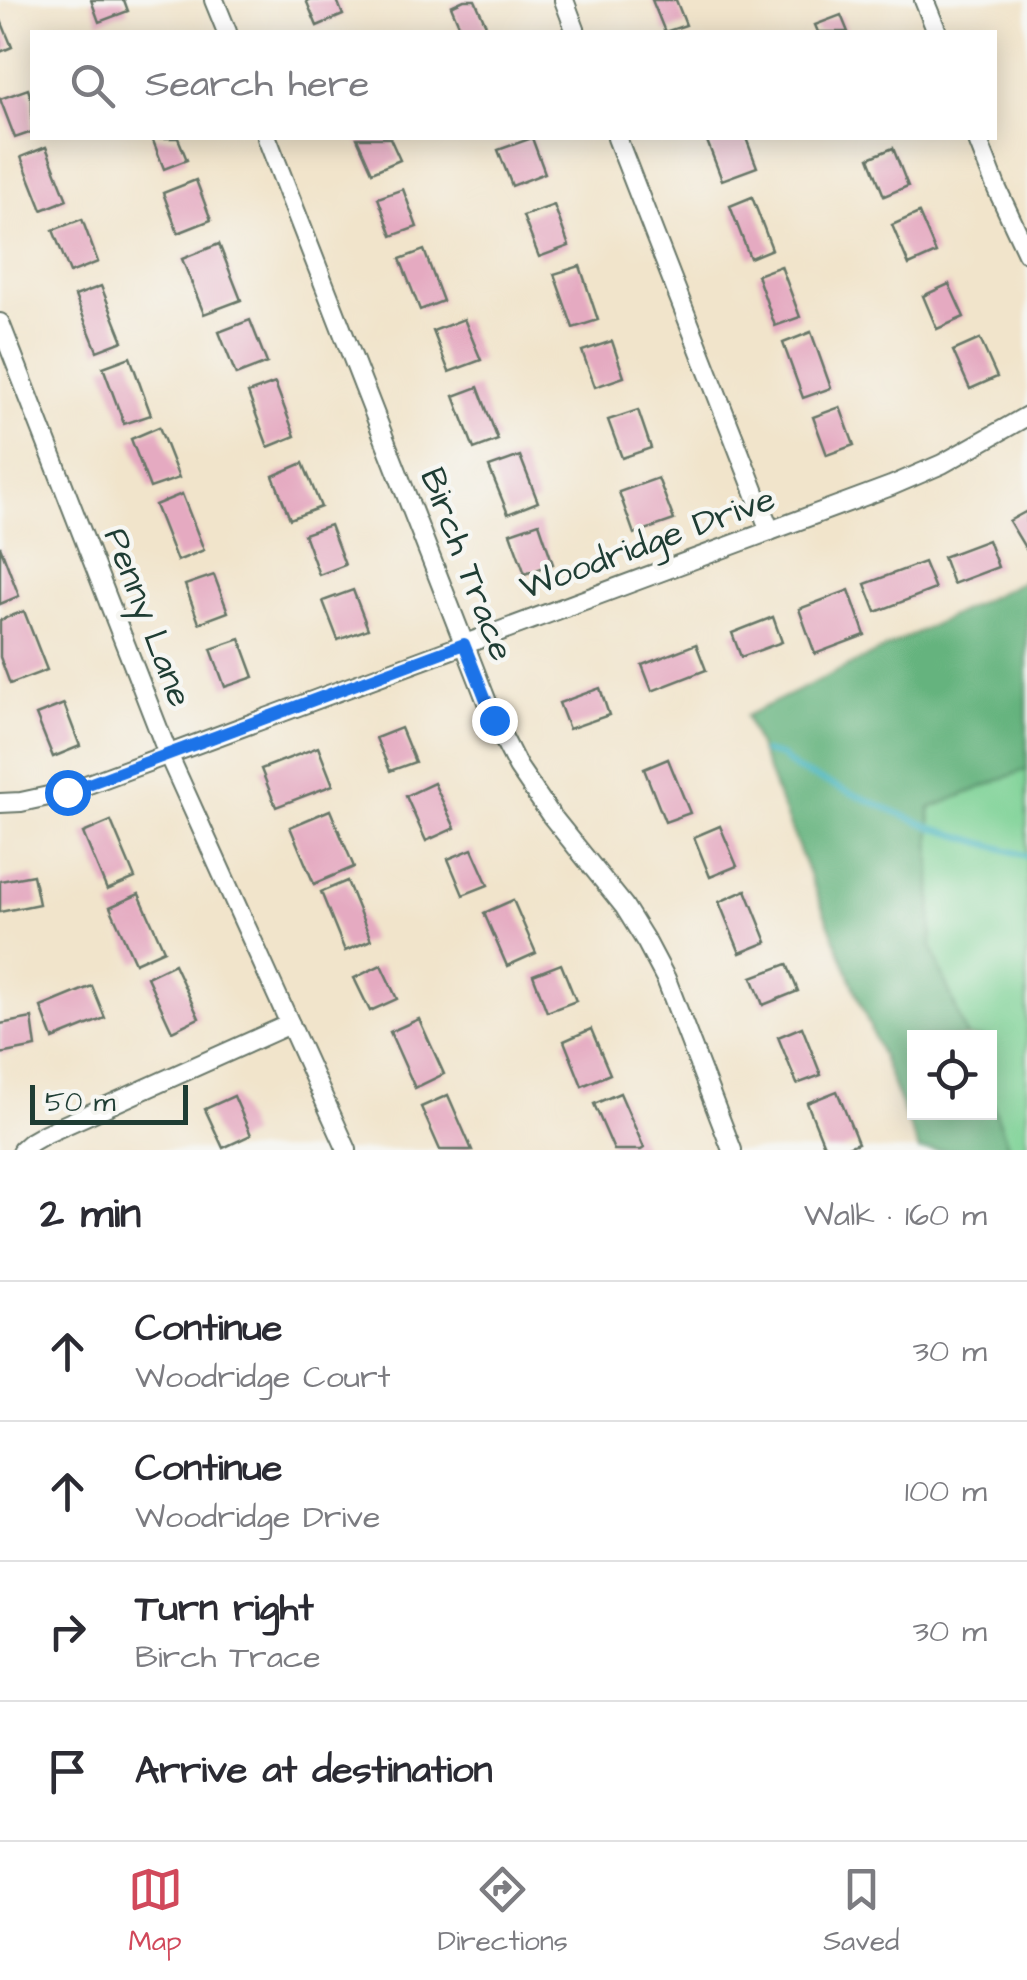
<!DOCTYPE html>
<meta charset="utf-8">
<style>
:root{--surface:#fff;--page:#f2f2f3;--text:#2b2b33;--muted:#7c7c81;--line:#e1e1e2;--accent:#d1495b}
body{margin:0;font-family:"Architects Daughter",sans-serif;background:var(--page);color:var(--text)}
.controls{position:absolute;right:30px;bottom:30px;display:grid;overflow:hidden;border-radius:0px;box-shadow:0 5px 25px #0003}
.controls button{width:90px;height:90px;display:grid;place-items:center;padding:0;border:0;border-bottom:2px solid var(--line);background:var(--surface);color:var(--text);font:50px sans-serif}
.scale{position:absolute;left:30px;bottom:25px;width:158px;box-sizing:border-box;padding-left:10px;border:5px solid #1f3d34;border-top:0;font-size:28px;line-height:35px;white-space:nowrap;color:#1f3d34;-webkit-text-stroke:8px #f6f6f2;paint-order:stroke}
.stop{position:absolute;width:30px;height:30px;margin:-22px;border:8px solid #1a73e8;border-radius:50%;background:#fff}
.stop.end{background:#1a73e8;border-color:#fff;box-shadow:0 2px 10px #0008}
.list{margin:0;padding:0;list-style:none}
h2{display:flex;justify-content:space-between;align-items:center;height:130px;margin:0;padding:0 40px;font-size:42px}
h2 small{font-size:32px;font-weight:400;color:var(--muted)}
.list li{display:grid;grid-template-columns:65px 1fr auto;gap:30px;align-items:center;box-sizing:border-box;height:140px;padding:0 40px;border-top:2px solid var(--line)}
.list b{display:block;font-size:38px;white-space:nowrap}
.list p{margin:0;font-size:32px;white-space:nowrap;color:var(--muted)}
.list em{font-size:32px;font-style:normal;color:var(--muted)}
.icon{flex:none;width:55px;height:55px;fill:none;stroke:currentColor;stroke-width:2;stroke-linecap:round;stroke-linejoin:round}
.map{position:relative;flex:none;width:1027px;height:1150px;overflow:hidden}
.search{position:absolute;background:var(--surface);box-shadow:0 5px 25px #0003;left:30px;right:30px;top:30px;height:110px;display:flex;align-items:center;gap:25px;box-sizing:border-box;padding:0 35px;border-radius:0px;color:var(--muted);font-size:38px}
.sheet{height:690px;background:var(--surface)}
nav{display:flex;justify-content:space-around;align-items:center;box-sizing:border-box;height:140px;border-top:2px solid var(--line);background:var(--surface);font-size:28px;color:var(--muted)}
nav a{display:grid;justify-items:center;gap:5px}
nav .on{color:var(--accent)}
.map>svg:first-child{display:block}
.green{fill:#7cd194;stroke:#4e8764;stroke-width:2.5}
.forest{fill:#65b37e;stroke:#427859;stroke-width:2.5}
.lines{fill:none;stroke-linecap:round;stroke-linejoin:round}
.stream{stroke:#46b5be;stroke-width:6}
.building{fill:#e5aac1}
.street-casing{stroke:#687769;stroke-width:22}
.street{stroke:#fff;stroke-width:18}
.route{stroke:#1a73e8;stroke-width:12}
.labels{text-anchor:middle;stroke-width:9;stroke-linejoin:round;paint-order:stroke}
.street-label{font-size:35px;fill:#1f3d34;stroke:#f6f6f2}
</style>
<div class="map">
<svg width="1027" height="1150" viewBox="0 0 1027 1150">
<rect width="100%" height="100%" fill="#f6f6f2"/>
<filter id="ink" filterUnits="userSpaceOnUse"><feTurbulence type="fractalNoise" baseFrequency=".01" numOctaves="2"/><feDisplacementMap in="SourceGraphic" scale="20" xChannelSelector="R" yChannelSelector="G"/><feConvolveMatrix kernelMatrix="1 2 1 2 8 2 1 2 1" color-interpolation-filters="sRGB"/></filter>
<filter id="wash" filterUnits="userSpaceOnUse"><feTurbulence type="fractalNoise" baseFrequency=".0048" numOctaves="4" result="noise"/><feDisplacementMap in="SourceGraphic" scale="40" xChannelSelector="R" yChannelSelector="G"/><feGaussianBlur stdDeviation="2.25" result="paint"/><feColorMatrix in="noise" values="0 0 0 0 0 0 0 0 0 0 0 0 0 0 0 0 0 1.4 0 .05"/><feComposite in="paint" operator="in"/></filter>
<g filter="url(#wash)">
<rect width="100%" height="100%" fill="#f1e4cb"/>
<path class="green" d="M1027,769V1150H1010L990,1097V1038L967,1037L932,948L930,808Z"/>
<path class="forest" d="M1027,579V769L930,808L932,948L967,1037L914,1038V1112H990V1097L1010,1150H919L746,716Z"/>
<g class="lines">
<path class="stream" d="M764,752L781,756L795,769L933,828L1027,856"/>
</g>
<g id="blocks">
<g class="building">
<path d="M91,0H124L128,11L99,22Z"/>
<path d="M306,0H337L343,15L317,26Z"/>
<path d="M464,0H475L489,32H462L451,6Z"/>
<path d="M652,0H676L686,25L665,32Z"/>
<path d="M841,15L848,32H818L815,25Z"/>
<path d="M0,18L12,47L0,52Z"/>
<path d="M28,89L32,101V132L15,138L0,99Z"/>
<path d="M152,138H178L187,160L164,169Z"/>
<path d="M357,138H390L400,160L372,172Z"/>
<path d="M532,138L545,173L512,186L498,150Z"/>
<path d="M715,138H746L757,167L722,180L707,141Z"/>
<path d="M46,147L67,200L42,210L21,157Z"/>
<path d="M893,148L908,186L884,196L869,158Z"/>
<path d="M196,180L211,220L178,233L163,193Z"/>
<path d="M403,189L417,227L392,236L378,198Z"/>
<path d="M752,197L772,249L750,258L730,206Z"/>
<path d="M554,205L569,246L539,257L523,216Z"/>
<path d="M919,213L936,253L909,265L892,225Z"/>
<path d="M82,219L98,262L70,273L53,230Z"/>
<path d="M219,244L241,300L204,314L182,259Z"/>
<path d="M424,250L443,301L420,310L400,259Z"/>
<path d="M580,266L598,320L573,328L554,274Z"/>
<path d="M781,266L800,317L775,326L757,275Z"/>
<path d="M949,284L964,317L937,329L923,296Z"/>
<path d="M101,286L123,341L97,351L75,296Z"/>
<path d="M464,319L481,360L449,372L433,331Z"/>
<path d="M250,320L267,363L236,375L219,332Z"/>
<path d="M811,332L831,388L803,398L783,343Z"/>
<path d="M980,339L997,377L970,389L953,351Z"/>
<path d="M612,341L624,377L595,387L582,351Z"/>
<path d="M130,357L151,415L124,424L103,367Z"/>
<path d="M275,383L295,436L268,447L248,393Z"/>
<path d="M478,387L498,440L474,449L454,396Z"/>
<path d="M840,407L854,445L827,455L813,417Z"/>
<path d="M638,410L651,448L622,458L608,420Z"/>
<path d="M159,427L179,478L150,488L131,439Z"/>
<path d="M520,456L538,502L508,514L489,467Z"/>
<path d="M303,463L321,507L290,519L273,476Z"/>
<path d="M658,478L674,520L634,534L619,492Z"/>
<path d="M182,494L204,550L177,561L155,505Z"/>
<path d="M1027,511V551L1009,521Z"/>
<path d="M539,523L553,564L525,574L510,533Z"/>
<path d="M330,525L345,565L319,575L304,534Z"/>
<path d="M988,540L998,567L953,584L943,557Z"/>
<path d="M0,546L19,596L0,604Z"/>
<path d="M924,562L935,589L876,612L865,584Z"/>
<path d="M214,575L228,612L199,623L185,585Z"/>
<path d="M353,590L368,629L338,640L323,601Z"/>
<path d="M849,590L865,635L815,654L799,609Z"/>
<path d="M24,611L47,670L10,684L0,657V620Z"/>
<path d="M773,617L782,642L741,657L732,633Z"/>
<path d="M240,639L254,677L225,687L211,649Z"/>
<path d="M696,644L706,670L652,691L642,665Z"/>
<path d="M600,688L609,715L569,729L559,703Z"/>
<path d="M64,704L80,746L53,757L36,715Z"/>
<path d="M401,728L415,762L390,771L376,738Z"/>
<path d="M318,747L333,785L276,807L261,769Z"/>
<path d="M668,759L690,813L665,822L644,769Z"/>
<path d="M434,783L455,828L426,841L406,796Z"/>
<path d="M330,810L354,867L314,884L290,827Z"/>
<path d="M111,821L135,878L107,890L83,833Z"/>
<path d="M720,826L737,866L710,877L694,837Z"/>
<path d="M472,849L488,885L463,895L448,859Z"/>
<path d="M33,875L39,904L0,912V881Z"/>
<path d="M347,881L371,940L345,951L321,892Z"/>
<path d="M746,890L767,942L740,953L719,902Z"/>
<path d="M139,894L164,950L135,963L110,907Z"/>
<path d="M513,900L536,953L507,966L484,913Z"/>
<path d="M174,964L199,1018L172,1031L147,977Z"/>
<path d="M561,964L576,1001L547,1012L533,975Z"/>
<path d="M787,964L798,991L763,1005L752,977Z"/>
<path d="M381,965L397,999L370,1011L354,978Z"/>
<path d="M92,986L105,1018L53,1039L41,1007Z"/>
<path d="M32,1018L36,1047L0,1054V1024Z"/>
<path d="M419,1019L444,1074L415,1088L390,1032Z"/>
<path d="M802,1027L821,1075L797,1084L778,1037Z"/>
<path d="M591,1029L610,1074L582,1086L564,1041Z"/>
<path d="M837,1091L858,1143L840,1150H826L807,1103Z"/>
<path d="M620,1093L644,1148L641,1150H614L594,1104Z"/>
<path d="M448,1095L472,1150H440L421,1107Z"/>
<path d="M234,1096L251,1135L223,1148L205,1109Z"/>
</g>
</g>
</g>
<g filter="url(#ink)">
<use href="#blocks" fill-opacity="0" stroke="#687769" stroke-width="2.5"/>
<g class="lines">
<g class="street-casing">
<g id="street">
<path d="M214,0L227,32"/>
<path d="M564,0L576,32"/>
<path d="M924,0L937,32"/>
<path d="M267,138L494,720L518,767L550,814L624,906L647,943L666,979L732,1150"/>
<path d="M617,138L770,531"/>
<path d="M977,138L997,189L1027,253"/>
<path d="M0,323L168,754L347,1150"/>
<path d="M0,803L21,802L67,792L891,486L942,464L1027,416"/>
<path d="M22,1150L31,1142L45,1134L290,1024"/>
</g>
</g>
<use href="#street" class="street"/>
</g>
</g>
<g class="lines" filter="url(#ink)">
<path class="route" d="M67,792L464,644L494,720"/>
</g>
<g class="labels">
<g class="street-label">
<text transform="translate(647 542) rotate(-20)" y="12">Woodridge Drive</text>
<text transform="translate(468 564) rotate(69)" y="12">Birch Trace</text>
<text transform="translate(149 617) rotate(69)" y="12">Penny Lane</text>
</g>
</g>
</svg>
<div class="controls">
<button><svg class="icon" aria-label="locate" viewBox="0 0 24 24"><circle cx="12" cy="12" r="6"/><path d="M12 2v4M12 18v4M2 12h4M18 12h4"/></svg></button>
</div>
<div class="scale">50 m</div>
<div class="stop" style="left:67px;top:792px"></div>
<div class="stop end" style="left:494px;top:720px"></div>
<div class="search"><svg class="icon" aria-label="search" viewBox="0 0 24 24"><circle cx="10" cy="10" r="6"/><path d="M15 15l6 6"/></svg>Search here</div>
</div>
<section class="sheet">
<h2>2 min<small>Walk · 160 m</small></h2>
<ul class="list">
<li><svg class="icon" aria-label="ahead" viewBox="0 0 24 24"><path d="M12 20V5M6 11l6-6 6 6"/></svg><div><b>Continue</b><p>Woodridge Court</p></div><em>30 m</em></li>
<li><svg class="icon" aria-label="ahead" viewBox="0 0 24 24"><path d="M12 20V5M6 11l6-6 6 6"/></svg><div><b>Continue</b><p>Woodridge Drive</p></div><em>100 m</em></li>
<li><svg class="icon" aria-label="right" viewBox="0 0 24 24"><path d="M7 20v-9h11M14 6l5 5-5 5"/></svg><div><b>Turn right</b><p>Birch Trace</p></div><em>30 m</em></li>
<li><svg class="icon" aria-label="arrive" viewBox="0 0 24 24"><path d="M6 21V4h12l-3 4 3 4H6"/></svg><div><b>Arrive at destination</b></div></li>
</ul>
</section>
<nav>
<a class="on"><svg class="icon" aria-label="map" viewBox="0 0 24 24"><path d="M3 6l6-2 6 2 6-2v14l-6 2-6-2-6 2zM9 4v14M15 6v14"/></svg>Map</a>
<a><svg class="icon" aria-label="directions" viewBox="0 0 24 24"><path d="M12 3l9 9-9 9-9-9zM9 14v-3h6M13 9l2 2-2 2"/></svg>Directions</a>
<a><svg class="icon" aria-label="saved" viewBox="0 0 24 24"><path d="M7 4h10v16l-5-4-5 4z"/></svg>Saved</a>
</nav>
